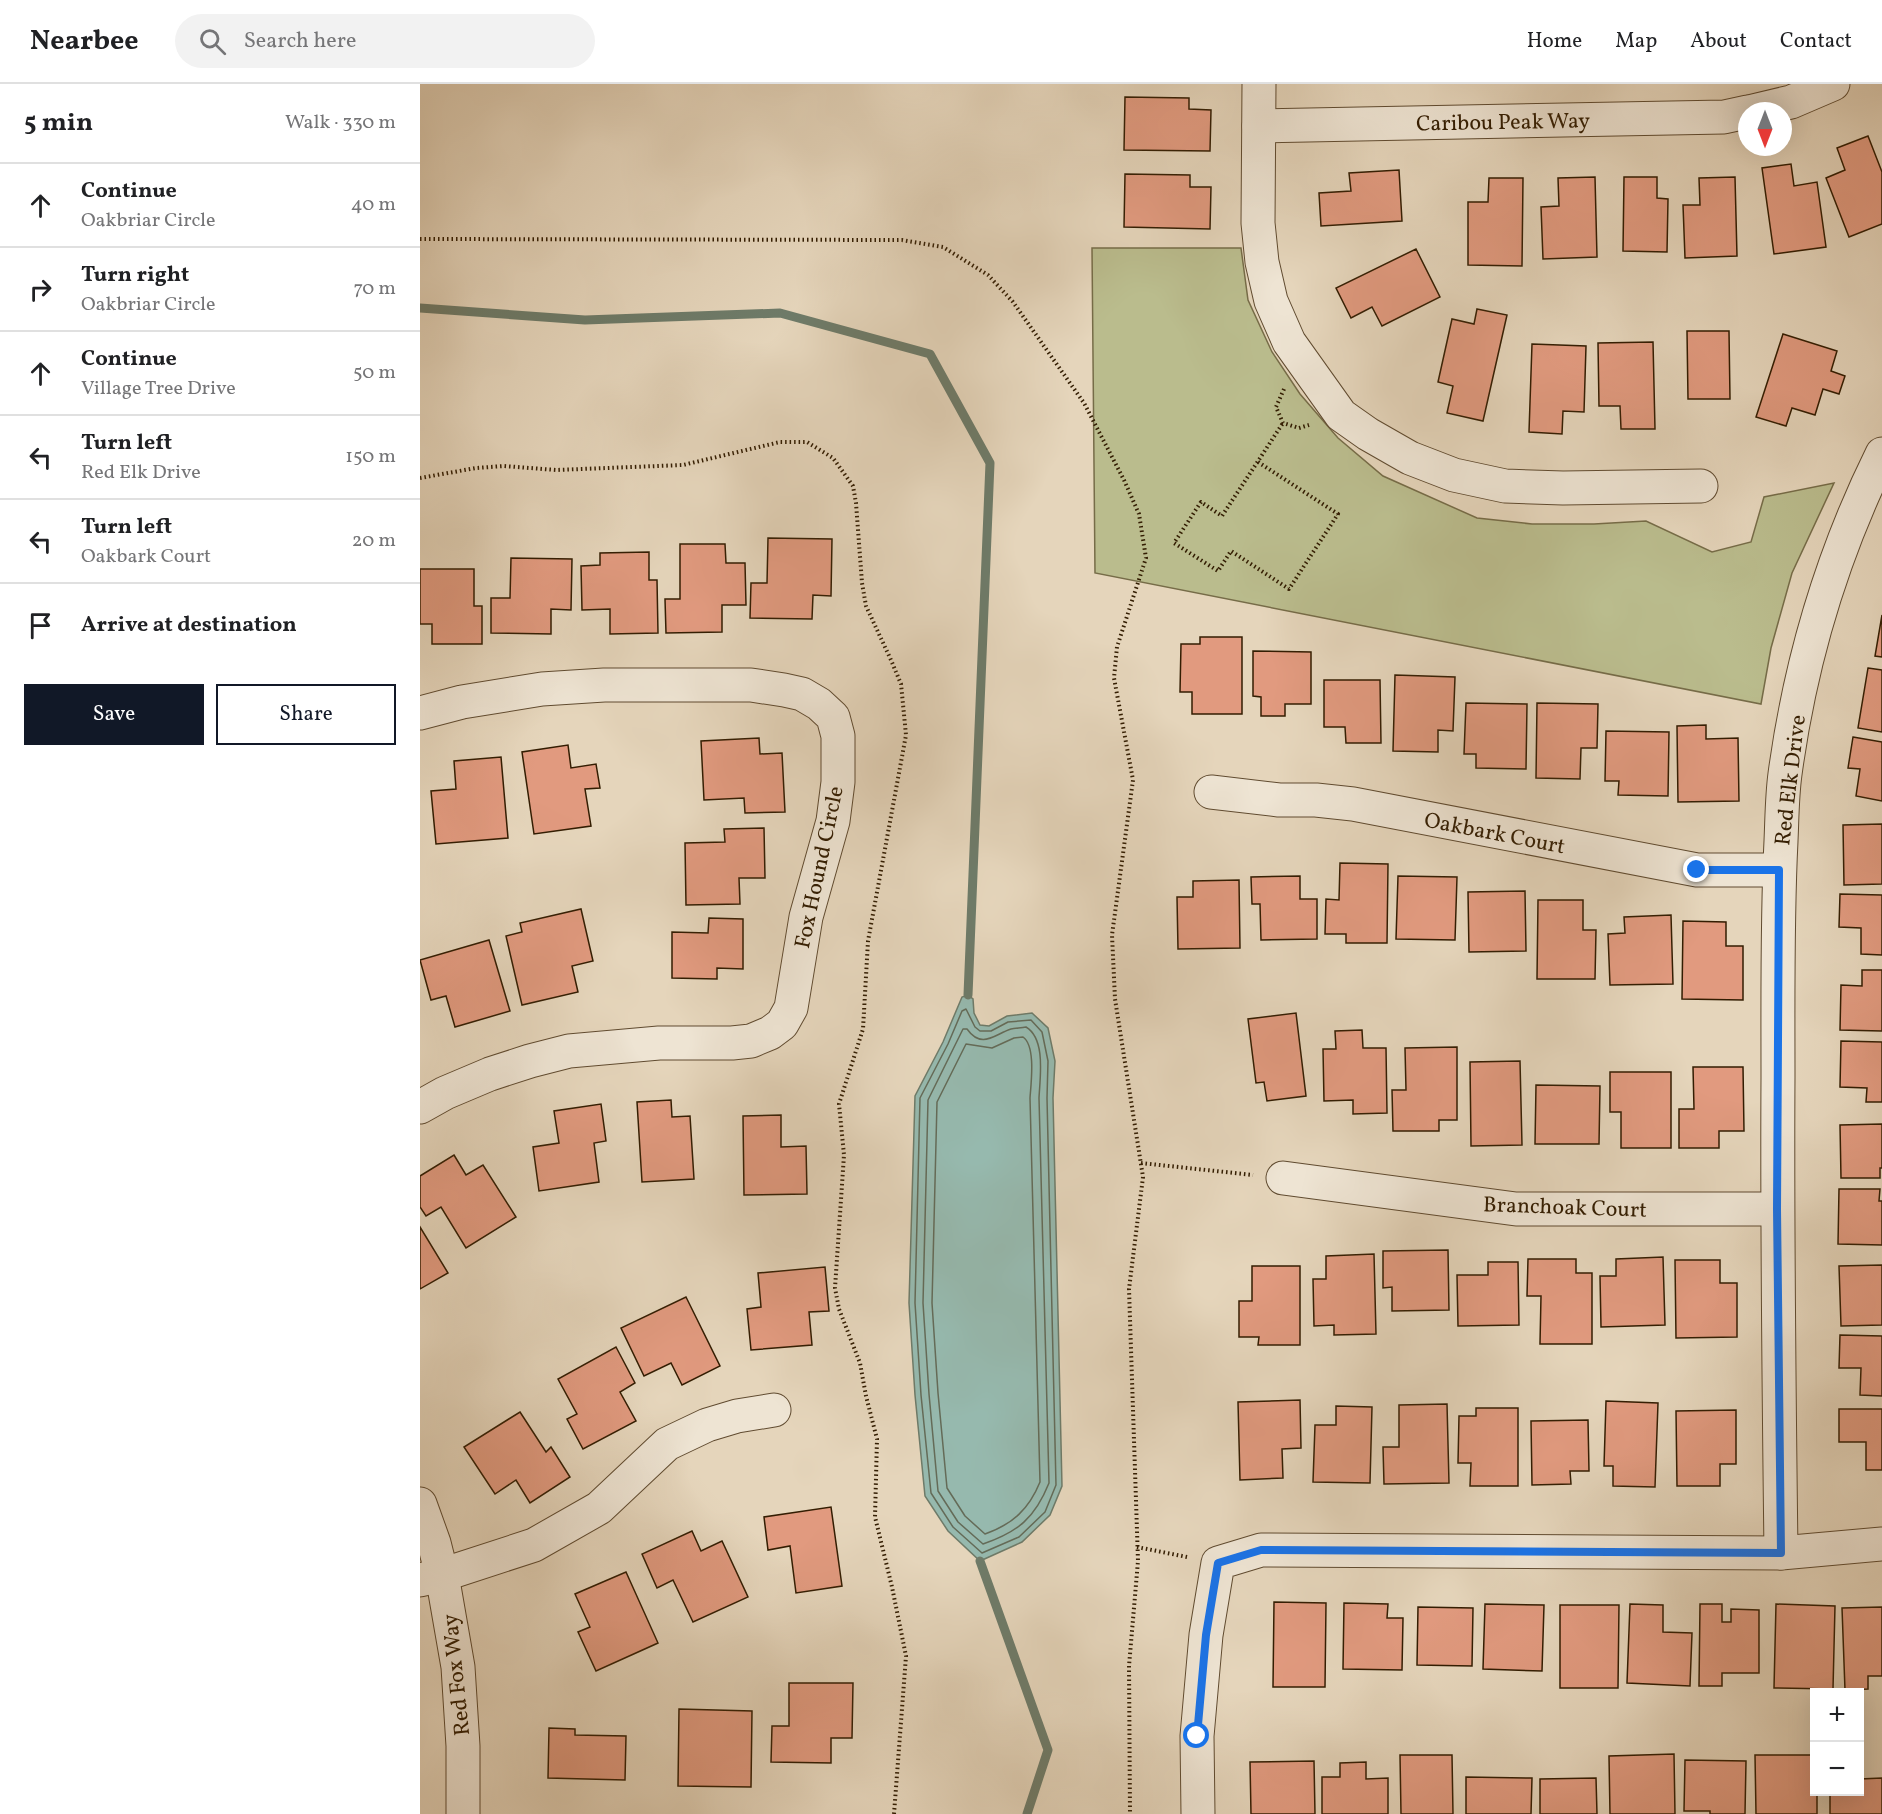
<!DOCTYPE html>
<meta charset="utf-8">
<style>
:root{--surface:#fff;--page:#f2f2f2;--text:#202124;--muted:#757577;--line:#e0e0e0;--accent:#111827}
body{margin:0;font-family:Vollkorn,serif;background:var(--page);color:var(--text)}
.controls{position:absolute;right:18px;bottom:18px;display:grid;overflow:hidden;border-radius:0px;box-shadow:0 6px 24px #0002}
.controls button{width:54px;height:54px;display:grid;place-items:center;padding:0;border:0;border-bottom:2px solid var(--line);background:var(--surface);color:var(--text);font:30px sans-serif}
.compass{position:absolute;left:1318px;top:18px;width:54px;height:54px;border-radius:50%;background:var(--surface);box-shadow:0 6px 24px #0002;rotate:180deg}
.stop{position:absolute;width:18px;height:18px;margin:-14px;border:4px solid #1a73e8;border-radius:50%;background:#fff}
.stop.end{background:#1a73e8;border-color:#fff;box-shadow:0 2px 6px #0008}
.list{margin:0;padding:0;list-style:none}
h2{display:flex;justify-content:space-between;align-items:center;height:78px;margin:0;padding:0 24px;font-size:26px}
h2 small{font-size:20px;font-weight:400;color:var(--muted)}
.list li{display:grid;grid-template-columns:39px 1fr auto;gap:18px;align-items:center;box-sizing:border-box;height:84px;padding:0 24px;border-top:2px solid var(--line)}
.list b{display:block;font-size:22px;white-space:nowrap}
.list p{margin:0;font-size:20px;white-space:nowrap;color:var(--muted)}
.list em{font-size:20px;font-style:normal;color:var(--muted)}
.actions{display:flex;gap:12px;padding:18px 24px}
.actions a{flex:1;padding:14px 0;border:2px solid var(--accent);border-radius:0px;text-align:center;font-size:21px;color:var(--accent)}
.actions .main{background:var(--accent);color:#fff}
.icon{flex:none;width:33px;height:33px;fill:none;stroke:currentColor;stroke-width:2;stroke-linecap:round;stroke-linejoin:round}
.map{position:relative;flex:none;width:1462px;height:1730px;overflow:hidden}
header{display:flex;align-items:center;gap:36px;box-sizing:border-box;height:84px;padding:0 30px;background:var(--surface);border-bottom:2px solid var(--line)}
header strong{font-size:28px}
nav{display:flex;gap:33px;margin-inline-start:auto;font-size:21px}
.search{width:420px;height:54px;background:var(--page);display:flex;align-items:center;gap:15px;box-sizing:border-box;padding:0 21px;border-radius:33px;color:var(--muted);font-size:22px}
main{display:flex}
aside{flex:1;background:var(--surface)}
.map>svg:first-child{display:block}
.green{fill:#babc8d;stroke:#766c48;stroke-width:1.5}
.water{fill:#96b9ae;stroke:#6e7b69;stroke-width:1.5}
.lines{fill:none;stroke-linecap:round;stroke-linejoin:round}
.shore{stroke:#646b58;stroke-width:1.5}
.stream{stroke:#6e7b69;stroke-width:9}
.building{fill:#e19a7f;stroke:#331d02;stroke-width:1.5}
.minor-casing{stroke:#604b30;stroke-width:35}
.path{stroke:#331d02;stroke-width:4;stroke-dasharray:1.5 3;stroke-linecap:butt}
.minor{stroke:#eee4d3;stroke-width:33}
.route{stroke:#1a73e8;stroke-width:8}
.labels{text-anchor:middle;stroke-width:4.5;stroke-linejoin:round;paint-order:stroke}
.street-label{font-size:22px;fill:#331d02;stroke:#eee4d3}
</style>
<header>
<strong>Nearbee</strong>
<div class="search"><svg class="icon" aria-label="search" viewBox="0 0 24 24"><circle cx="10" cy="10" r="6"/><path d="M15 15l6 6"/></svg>Search here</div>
<nav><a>Home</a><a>Map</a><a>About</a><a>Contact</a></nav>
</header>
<main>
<aside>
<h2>5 min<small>Walk · 330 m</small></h2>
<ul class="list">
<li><svg class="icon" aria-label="ahead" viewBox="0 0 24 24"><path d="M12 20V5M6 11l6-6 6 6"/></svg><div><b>Continue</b><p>Oakbriar Circle</p></div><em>40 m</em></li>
<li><svg class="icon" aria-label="right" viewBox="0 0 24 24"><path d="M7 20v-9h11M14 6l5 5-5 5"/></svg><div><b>Turn right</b><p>Oakbriar Circle</p></div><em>70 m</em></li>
<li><svg class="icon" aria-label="ahead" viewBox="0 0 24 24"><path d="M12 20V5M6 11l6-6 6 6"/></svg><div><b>Continue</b><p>Village Tree Drive</p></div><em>50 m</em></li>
<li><svg class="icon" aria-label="left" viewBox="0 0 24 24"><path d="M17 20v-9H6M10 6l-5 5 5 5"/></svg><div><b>Turn left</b><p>Red Elk Drive</p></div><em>150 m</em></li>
<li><svg class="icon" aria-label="left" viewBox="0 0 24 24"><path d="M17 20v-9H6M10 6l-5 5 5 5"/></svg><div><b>Turn left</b><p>Oakbark Court</p></div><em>20 m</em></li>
<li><svg class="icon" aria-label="arrive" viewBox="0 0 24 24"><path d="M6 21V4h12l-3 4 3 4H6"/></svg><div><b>Arrive at destination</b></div></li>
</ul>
<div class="actions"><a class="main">Save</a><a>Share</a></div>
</aside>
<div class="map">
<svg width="1462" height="1730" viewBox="0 0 1462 1730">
<rect width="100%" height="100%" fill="#e5d5bb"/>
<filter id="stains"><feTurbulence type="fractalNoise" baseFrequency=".00333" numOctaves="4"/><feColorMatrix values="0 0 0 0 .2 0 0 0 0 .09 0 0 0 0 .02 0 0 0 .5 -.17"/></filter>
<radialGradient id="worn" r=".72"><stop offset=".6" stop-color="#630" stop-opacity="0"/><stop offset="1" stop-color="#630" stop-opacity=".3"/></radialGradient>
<path class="green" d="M672,164H821L828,216L852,268L880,310L918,354L963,392L1057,434L1112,440H1174L1226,437L1292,468L1331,458L1344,413L1414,399L1372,489L1351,564L1341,620L675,489Z"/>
<path class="water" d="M548,911L553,915L554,929L560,941L569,942L587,932L612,929L628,944L635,977L633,1014L642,1402L630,1431L602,1458L560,1477L528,1447L505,1412L495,1311L489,1219L495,1012L523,958L542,913Z"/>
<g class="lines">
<g class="shore">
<path d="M546,925L555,943L560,947H571L588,938L611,936L622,948L628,977L627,1014L636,1401L625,1428L599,1453L562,1469L533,1443L511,1409L501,1311L495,1219L500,1014L528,960L542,927Z"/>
<path d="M606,943C626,955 620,993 619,1014L629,1399C615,1434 598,1448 563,1460L538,1438L518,1407L509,1310L503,1219L508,1016L543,945H547C562,966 575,950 591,945C595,944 601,944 606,943Z"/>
<path d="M603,953C616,962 611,999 610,1014L620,1398C609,1425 593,1440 565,1450L545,1432L527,1404L518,1309L512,1219L517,1018L546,960L572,964L594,954Z"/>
</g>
<g class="stream">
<path d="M0,224L165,236L360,229L510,270L570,379L548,911"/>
<path d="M560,1477L628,1666L607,1730"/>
</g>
</g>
<g class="building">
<path d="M705,13L769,14V25L791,26L790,67L704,66Z"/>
<path d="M1448,52L1462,88V140L1429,153L1406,94L1425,86L1417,64Z"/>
<path d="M1371,80L1374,102L1397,98L1406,163L1354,170L1342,84Z"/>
<path d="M979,86L982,137L901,142L899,109L931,107L929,89Z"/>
<path d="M705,90L770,91V103H791L790,145L704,143Z"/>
<path d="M1175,93L1177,173L1123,175L1121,123L1139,122L1138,94Z"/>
<path d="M1204,93H1237V114L1248,115L1247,168L1203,167Z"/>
<path d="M1315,93L1317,172L1265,174L1263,121H1280L1279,94Z"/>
<path d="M1069,94H1103L1102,182L1048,181V118H1068Z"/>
<path d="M996,165L1020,213L962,242L952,223L931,234L916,204Z"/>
<path d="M1057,225L1087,231L1063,337L1027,329L1033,302L1018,298L1032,235L1054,240Z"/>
<path d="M1267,247H1309L1310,315H1268Z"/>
<path d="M1363,250L1417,267L1411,287L1425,292L1419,310L1403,305L1395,331L1372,324L1366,342L1336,333Z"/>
<path d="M1233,258L1235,345H1201L1200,322H1179L1178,259Z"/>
<path d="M1112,260L1166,262L1164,328L1143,327L1142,350L1109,348Z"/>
<path d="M348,454L412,455L411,512L393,511L392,535L330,534L331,499H347Z"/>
<path d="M260,460H305L306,479H325L326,521H302V548L246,549L245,515H260Z"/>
<path d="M229,468V496H237L238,549L190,550V525L162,526L161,482L180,481V469Z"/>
<path d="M91,474L152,475L151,526L131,525V550L71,549V514H90Z"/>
<path d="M0,485H54V522H62V560H12V540H0Z"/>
<path d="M1462,531V573L1455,572Z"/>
<path d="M780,553H822V630H772V608H760L761,560H780Z"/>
<path d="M833,567L891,568V620H865V632H841V613L833,612Z"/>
<path d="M1448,584L1462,586V648L1438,644Z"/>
<path d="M975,591L1035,593L1033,647L1018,646V668L973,667Z"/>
<path d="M904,596H960L961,659H926L925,643H904Z"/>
<path d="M1046,619L1107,620L1106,685L1056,684V670H1044Z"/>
<path d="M1117,619L1178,620L1177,664H1161L1160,695L1116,694Z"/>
<path d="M1286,641V655L1318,654L1319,717L1258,718L1257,642Z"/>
<path d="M1186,647L1249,648L1248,712L1198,711L1199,697H1185Z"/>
<path d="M1433,653L1462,658V717L1436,712L1440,685L1428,684Z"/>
<path d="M339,654L340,670L362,669L365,728L325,729L324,714L284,716L281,657Z"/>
<path d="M148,661L151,684L176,680L180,704L165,705L171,742L114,750L102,668Z"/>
<path d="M81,673L88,754L16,760L11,707L36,705L34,677Z"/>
<path d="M1462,740V800L1424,801L1423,741Z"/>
<path d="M344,744L345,794H319L320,820L266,821L265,759L305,758L304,745Z"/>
<path d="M920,779L968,780L967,859H926V850H905L906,815L919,816Z"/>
<path d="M880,792V815H897V855L841,856L840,820H832L831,793Z"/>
<path d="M978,792L1037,793L1035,856L976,855Z"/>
<path d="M819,796L820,864L758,865L757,813H773V797Z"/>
<path d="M1105,807L1106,867L1049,868L1048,808Z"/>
<path d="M1420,810L1462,811V871L1441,870V844L1419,843Z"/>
<path d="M1118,816H1163V846H1176L1175,895H1117Z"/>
<path d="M161,825L173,877L152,882L158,908L102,921L86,852L102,848L100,839Z"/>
<path d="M1251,831L1253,900L1190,901L1188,850L1205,849L1204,833Z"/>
<path d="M289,834L323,835V885L297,884V895L252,894V848L288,849Z"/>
<path d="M1263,837L1306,838V862H1323V916L1262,915Z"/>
<path d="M69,856L90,927L35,943L26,912L11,916L0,876Z"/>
<path d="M1442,886H1462V947L1420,946L1421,901L1442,902Z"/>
<path d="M876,929L886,1012L847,1017L844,998L836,999L828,935Z"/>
<path d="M942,946L943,964H966L967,1029L933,1030V1016L904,1017L903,965H916L915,947Z"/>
<path d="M1421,957L1462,958V1018H1446L1447,1004L1420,1003Z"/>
<path d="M1037,963V1036H1019V1047H973L972,1006H986L985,964Z"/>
<path d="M1100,977L1102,1061L1051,1062L1050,978Z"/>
<path d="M1273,983H1323L1324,1047H1299V1064H1259V1025H1274Z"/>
<path d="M1190,988H1251V1064H1201V1028H1190Z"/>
<path d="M1116,1001L1180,1002L1179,1060H1115Z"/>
<path d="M251,1016L252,1033L270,1032L274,1095L222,1098L217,1018Z"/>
<path d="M181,1020L186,1057L174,1059L179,1098L119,1107L113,1063L139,1059L134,1027Z"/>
<path d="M361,1031V1063L386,1062L387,1110L324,1111L323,1032Z"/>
<path d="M1462,1040V1084H1460V1094H1421L1420,1041Z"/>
<path d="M34,1071L46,1091L63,1081L96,1133L46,1164L21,1123L6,1132L0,1123V1092Z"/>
<path d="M1419,1105H1460L1459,1117H1462V1161L1418,1160Z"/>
<path d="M0,1143L28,1189L0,1205Z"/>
<path d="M1028,1166L1029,1226L972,1227V1203L963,1204V1167Z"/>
<path d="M954,1170L956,1250L914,1251V1241L894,1242L893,1195H906V1172Z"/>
<path d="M1243,1173L1245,1241L1181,1243L1180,1192H1196V1175Z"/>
<path d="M1108,1175H1156V1189H1172V1260H1120L1121,1212H1107Z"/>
<path d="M1255,1176H1300V1199H1317V1253L1256,1254Z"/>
<path d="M1068,1178H1098L1099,1241L1038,1242L1037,1191H1068Z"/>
<path d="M1462,1181V1241L1421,1242L1419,1182Z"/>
<path d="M832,1182H880V1261H838L839,1253H819V1217H832Z"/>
<path d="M405,1183L409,1227L389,1228L392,1261L331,1266L327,1225L341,1223L338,1189Z"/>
<path d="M266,1213L300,1282L262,1301L251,1279L224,1292L201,1244Z"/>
<path d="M1420,1251L1462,1252V1312L1440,1311L1441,1284H1419Z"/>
<path d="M196,1263L215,1299L200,1308L216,1337L163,1365L147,1335L157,1330L138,1295Z"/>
<path d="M880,1316L881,1364L862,1365L863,1394L820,1396L818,1318Z"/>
<path d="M1186,1317L1238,1319L1235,1403L1193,1402V1382H1184Z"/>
<path d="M1027,1320L1029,1399L964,1400L963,1363H979V1321Z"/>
<path d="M916,1322L952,1323L950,1399L893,1398L895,1341H916Z"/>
<path d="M1056,1324H1098V1402H1050L1051,1379H1038L1039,1332H1056Z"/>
<path d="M1419,1325H1462V1386H1446V1358H1419Z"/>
<path d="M1316,1326V1380H1300V1402H1257L1256,1327Z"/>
<path d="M100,1328L126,1368L131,1363L150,1393L110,1419L96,1396L75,1410L44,1363Z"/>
<path d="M1168,1336L1169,1387H1150L1151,1400L1112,1401L1111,1337Z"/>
<path d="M411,1423L422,1502L376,1509L370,1462L348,1466L344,1433Z"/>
<path d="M272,1447L281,1467L302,1457L328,1513L273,1538L253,1496L237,1504L222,1470Z"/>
<path d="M206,1488L238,1559L176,1587L158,1548L170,1543L155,1510Z"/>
<path d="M854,1518L906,1519L905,1603H853Z"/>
<path d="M924,1519L968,1520L967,1534H983L982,1586L923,1585Z"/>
<path d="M1065,1520L1124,1521L1122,1587L1063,1585Z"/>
<path d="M1210,1520L1243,1521V1548L1272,1549L1270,1602L1207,1599Z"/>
<path d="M1280,1520H1302V1538H1311V1525L1339,1526V1589H1302V1602H1279Z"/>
<path d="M1356,1520L1415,1522L1413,1605L1354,1604Z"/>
<path d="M1140,1521H1199L1198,1604H1140Z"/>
<path d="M998,1523L1053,1524L1052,1582L997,1581Z"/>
<path d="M1462,1523V1592H1448V1605L1425,1606L1422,1524Z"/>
<path d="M369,1599H433L432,1654H411V1679L351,1678L352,1642H369Z"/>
<path d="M259,1625L332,1627L331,1703L258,1702Z"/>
<path d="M129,1644L155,1645V1651L206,1652L205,1696L128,1694Z"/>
<path d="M1254,1670L1255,1730H1190L1189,1672Z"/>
<path d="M980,1671H1032L1033,1730H981Z"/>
<path d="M1335,1671H1394V1708H1397V1730H1336Z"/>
<path d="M1265,1676L1326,1677L1325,1730H1290V1727H1264Z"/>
<path d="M894,1677L895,1730H831L830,1678Z"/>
<path d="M946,1678V1695L968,1694V1730H902V1693H920V1679Z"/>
<path d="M1046,1693L1112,1694L1111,1730H1046Z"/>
<path d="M1176,1694L1177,1730H1120V1695Z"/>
<path d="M1462,1694V1730H1410V1708H1440V1695Z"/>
</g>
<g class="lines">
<g class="minor-casing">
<g id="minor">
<path d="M839,0L838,139L842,178L851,217L869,258L921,331L948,350L990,374L1034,391L1085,402L1143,404L1281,402"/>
<path d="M1333,27L1371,18L1413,0"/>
<path d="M839,42L1304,33L1327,28"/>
<path d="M0,629L42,618L122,605L184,601H331L364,606L382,610L399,620L413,633L418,652V698L413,737L386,833L371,924L362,940L350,949L331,957L312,959H239L149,967L110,977L70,990L25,1009L0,1023"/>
<path d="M791,708L859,716H896L933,720L1277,786H1359"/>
<path d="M863,1094L1096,1125H1357"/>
<path d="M0,1420L14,1459L22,1491L38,1583L43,1662V1730"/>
<path d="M1361,1469C1359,1310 1357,1151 1358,993C1358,914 1357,835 1361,757C1362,735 1362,712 1365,690C1380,579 1412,471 1462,370"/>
<path d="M0,1496L22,1491L114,1461L179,1424L247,1360L287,1341L317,1332L354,1326"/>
<path d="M778,1730L777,1652L786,1551L798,1479L841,1466L1361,1469L1462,1460"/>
</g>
</g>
<g class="path">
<path d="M0,155L482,156L523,163L568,191L593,218L664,319L704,396L719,430L726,474L697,563L694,594L713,696L692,851L695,915L723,1093L709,1205L718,1477L709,1582L710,1730"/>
<path d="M864,305L856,323L863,339L879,344L889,341"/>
<path d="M838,378L918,430L869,505L811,467L798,487L754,459L781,418L802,432L863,339"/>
<path d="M0,394L56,384L84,382L136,386L263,381L360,358H387L413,374L433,402L436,419L442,499L446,522L471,576L481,600L486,651L448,857L443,945L419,1020L424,1071L415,1204L419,1225L440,1279L446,1312L457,1355L455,1433L472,1503L486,1572L474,1730"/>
<path d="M721,1079L833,1091"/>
<path d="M717,1463L767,1473"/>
</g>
<use href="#minor" class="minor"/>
</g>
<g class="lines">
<path class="route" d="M777,1652L786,1551L798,1479L841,1466L1361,1469L1357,1125L1359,786H1277"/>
</g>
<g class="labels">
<g class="street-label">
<text transform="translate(1083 37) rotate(-1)" y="8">Caribou Peak Way</text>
<text transform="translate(1369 696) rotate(-83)" y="8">Red Elk Drive</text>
<text transform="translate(1075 748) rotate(11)" y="8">Oakbark Court</text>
<text transform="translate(398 783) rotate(-78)" y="8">Fox Hound Circle</text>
<text transform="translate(1145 1122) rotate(2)" y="8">Branchoak Court</text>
<text transform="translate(35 1591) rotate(-96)" y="8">Red Fox Way</text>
</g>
</g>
<rect width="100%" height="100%" filter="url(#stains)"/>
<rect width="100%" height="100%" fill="url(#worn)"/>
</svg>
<div class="controls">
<button>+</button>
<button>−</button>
</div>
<svg class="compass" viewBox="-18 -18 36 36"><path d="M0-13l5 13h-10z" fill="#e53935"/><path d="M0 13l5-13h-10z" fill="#757577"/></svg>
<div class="stop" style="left:777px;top:1652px"></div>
<div class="stop end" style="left:1277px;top:786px"></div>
</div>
</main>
